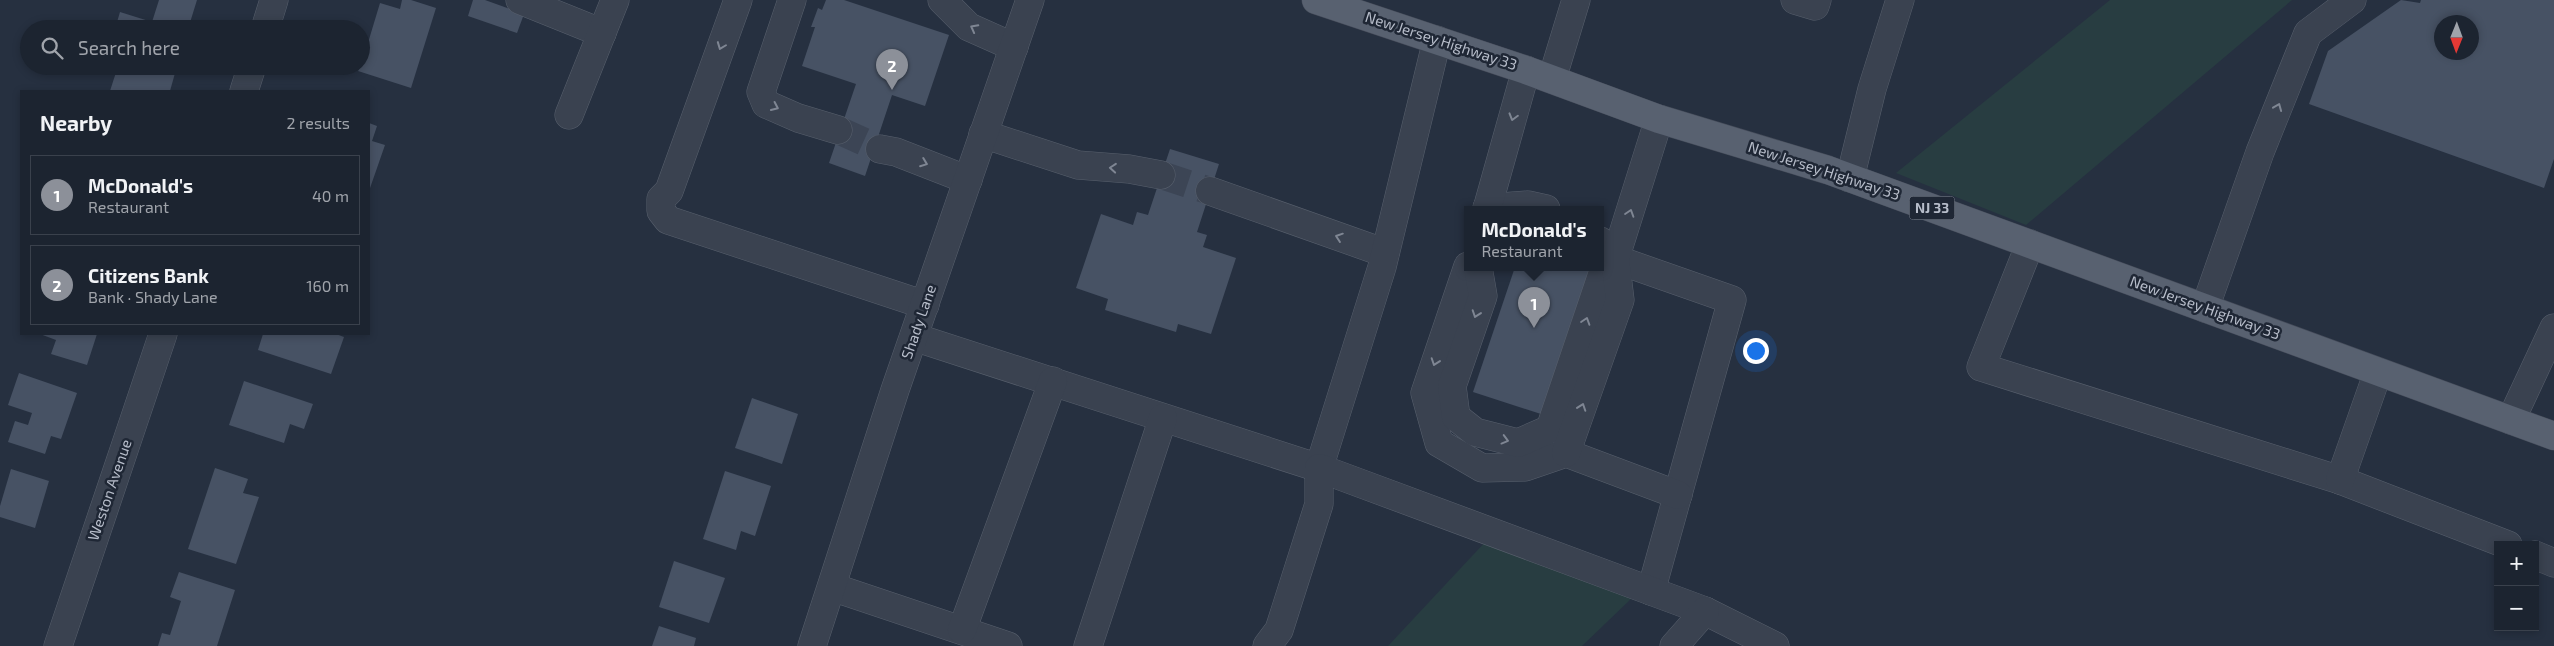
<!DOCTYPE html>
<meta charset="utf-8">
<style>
:root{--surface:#1c2430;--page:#29303c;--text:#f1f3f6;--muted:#a0a4ab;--line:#3a414c;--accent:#8c9099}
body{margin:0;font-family:"Exo 2",sans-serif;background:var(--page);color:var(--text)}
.controls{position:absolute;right:15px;bottom:15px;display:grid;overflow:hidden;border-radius:0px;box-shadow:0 2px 8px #0003}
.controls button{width:45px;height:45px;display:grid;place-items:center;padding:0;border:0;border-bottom:1px solid var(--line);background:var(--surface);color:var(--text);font:25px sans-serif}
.compass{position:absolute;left:2434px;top:15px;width:45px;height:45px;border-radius:50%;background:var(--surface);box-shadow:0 2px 8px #0003;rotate:181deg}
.you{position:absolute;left:1755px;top:350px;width:18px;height:18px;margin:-12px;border:4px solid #fff;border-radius:50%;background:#1a73e8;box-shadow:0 0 0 8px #1a73e833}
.badge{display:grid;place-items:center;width:32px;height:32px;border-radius:50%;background:var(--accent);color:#fff;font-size:16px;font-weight:700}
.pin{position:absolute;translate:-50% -41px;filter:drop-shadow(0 1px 2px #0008)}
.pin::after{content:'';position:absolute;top:26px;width:18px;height:15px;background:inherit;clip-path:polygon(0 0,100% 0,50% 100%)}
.popup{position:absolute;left:1464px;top:206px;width:140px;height:65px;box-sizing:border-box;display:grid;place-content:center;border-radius:0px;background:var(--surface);filter:drop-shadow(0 1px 4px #0005);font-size:16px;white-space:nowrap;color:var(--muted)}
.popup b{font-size:19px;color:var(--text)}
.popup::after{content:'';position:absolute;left:50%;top:100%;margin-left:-10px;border:10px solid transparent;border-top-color:var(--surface)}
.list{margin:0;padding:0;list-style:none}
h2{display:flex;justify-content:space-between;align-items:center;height:65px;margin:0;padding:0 20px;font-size:21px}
h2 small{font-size:16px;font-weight:400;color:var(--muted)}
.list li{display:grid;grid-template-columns:32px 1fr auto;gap:15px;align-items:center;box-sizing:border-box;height:80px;margin:0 10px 10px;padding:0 10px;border:1px solid var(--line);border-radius:0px}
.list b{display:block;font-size:19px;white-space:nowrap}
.list p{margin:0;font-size:16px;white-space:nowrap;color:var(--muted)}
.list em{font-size:16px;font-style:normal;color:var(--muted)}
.icon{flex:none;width:28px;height:28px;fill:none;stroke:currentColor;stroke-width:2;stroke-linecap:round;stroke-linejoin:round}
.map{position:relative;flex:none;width:2554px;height:646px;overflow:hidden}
.search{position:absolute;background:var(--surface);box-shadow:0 2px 8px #0003;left:20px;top:20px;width:350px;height:55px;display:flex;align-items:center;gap:12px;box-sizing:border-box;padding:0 18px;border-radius:28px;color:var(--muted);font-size:19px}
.panel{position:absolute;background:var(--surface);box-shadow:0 2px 8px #0003;left:20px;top:90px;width:350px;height:245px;border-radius:0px}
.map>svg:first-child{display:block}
.green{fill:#283d41}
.building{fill:#475264;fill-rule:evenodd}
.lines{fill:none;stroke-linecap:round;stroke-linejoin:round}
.minor-tunnel{stroke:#3c4555;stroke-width:28;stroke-dasharray:28 14;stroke-linecap:butt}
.minor-casing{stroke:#58606d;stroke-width:29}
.major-casing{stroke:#444b59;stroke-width:29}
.minor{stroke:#3a4250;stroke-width:28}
.major{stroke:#586170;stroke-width:28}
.oneway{stroke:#7f8693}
.labels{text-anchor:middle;stroke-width:5;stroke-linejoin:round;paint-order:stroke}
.shield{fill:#1f2735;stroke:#89909d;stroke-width:1}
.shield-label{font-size:14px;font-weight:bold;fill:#b7bdca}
.street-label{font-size:15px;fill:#b7bdca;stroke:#1f2735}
</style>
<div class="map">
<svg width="2554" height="646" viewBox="0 0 2554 646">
<rect width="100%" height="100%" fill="#263040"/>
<g class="green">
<path d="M2110,0H2292L2026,225L1896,173Z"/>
<path d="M1487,540L1633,597L1582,646H1388Z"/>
</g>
<g class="building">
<path d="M159,0H197L188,29H115L120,12L152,22Z"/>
<path d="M402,0H411L436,8L411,88L358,71L361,66L380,3L400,9Z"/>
<path d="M473,0H485L524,14L517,33L468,16Z"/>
<path d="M826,0H844L949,35L925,106L892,95L865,176L829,163L856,84L802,66L815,27H811L818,8L822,10Z"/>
<path d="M2401,0L2420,3L2421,0H2554V159L2544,188L2309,104L2328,51ZM2442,22H2472V52H2442Z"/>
<path d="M118,66H177L170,91H110Z"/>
<path d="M369,123L377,126L372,141L385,145L369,191Z"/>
<path d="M1170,149L1219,164L1197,232L1207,235L1203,247L1236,258L1211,334L1178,324L1176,332L1105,310L1108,299L1076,288L1101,214L1133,225L1137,212L1148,215Z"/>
<path d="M1515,267H1594L1544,415L1473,392Z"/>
<path d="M40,334H97L87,365L51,354L56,340Z"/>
<path d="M263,334H336L344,337L331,374L258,350Z"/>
<path d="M19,373L77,393L61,439L51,436L45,454L8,442L15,421L28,425L32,413L8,405Z"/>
<path d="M244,381L313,404L304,429L290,424L284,443L229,425Z"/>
<path d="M752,398L798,414L782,464L735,448Z"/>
<path d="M215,468L248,479L243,493L259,497L236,564L188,549Z"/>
<path d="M11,469L49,481L35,528L0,517V506Z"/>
<path d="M725,471L771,486L755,536L741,531L736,550L703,539Z"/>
<path d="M674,561L725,578L709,623L659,607Z"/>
<path d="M179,572L235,590L217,646H158L162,633L170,635L181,601L170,597Z"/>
<path d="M659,626L696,638L694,646H652Z"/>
</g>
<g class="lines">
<g class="minor-tunnel">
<path d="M838,130L880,149"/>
<path d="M1161,175L1210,191"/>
</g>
<g class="minor-casing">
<g id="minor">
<path d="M520,0L602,33"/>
<path d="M738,0L669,191L661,199V211L668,220L925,305"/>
<path d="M792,0L761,92L766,104L798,118L838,130"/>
<path d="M942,0L969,27L1014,47"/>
<path d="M1795,0L1815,6L1817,0"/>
<path d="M265,29L274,0"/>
<path d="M1552,79L1576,0"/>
<path d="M244,91L252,66"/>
<path d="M569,115L615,0"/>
<path d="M983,134L1078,165L1129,169L1161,175"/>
<path d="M880,149L896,152L968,180"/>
<path d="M1850,178L1872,89L1900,0"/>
<path d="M1210,191L1385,253"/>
<path d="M1487,208L1528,205L1546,209"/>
<path d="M1487,209L1526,70"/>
<path d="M1600,241L1615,259L1732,300L1651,591"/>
<path d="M2030,244L1981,367L2340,480L2508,545"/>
<path d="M1468,266L1425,393L1439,443L1482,468L1525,467L1566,453L1678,495"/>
<path d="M1478,267L1483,296L1452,386L1456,417L1475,432L1518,443L1550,429L1603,272L1615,259"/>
<path d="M2205,308L2260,152L2308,33L2352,0"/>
<path d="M914,337L1319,468L1382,267L1437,40"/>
<path d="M2511,420L2554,328"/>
<path d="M1566,453L1620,300L1615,259L1659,119"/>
<path d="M2340,480L2378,372"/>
<path d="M2535,555L2554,563"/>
<path d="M832,587L1008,646"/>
<path d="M962,630L1053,381"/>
<path d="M58,646L163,334"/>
<path d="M812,646L895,390L1030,0"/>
<path d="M1088,646L1163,418"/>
<path d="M1267,646L1279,630L1319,504V468L1705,611L1775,646"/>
<path d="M1674,646L1705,611"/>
</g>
</g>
<g class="major-casing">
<path id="major" d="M1316,0L1526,70L1659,119L1828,170L2554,436"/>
</g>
<use href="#minor" class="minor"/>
<use href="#major" class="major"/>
</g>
<defs><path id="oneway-chevron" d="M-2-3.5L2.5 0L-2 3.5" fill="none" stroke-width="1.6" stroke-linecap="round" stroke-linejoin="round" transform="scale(1.25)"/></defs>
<g class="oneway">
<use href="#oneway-chevron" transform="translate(974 28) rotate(-152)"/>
<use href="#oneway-chevron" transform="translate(721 46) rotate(111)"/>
<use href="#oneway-chevron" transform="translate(775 107) rotate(25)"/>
<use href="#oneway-chevron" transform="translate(2278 107) rotate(-68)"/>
<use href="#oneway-chevron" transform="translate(1513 117) rotate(106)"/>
<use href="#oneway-chevron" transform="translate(924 163) rotate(21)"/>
<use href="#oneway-chevron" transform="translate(1113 168) rotate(-175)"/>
<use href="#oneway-chevron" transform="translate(1630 213) rotate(-72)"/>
<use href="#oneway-chevron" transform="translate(1339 237) rotate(-161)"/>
<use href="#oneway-chevron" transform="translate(1476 314) rotate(109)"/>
<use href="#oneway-chevron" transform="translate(1586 321) rotate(-72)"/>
<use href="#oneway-chevron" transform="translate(1435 362) rotate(109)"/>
<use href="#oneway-chevron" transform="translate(1582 407) rotate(-71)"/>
<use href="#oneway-chevron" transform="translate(1505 440) rotate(15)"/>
</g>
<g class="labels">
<rect class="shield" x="1909.5" y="196.5" width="45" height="23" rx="4"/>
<g class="shield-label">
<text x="1932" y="213">NJ 33</text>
</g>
<g class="street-label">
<text transform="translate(1441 41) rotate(18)" y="5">New Jersey Highway 33</text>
<text transform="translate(1824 171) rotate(18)" y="5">New Jersey Highway 33</text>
<text transform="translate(2205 308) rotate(20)" y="5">New Jersey Highway 33</text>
<text transform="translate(919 322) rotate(-71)" y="5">Shady Lane</text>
<text transform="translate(110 490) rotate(-71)" y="5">Weston Avenue</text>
</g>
</g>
</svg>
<div class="controls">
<button>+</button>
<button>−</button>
</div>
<svg class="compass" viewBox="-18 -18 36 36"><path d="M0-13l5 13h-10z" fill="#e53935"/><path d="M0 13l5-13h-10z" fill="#a0a4ab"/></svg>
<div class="you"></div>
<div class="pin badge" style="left:1534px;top:328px">1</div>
<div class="popup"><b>McDonald's</b>Restaurant</div>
<div class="pin badge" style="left:892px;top:90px">2</div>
<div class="search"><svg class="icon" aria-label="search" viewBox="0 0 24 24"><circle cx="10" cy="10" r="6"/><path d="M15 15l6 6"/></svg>Search here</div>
<section class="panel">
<h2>Nearby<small>2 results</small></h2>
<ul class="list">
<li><span class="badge">1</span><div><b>McDonald's</b><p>Restaurant</p></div><em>40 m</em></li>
<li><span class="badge">2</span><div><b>Citizens Bank</b><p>Bank · Shady Lane</p></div><em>160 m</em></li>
</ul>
</section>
</div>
